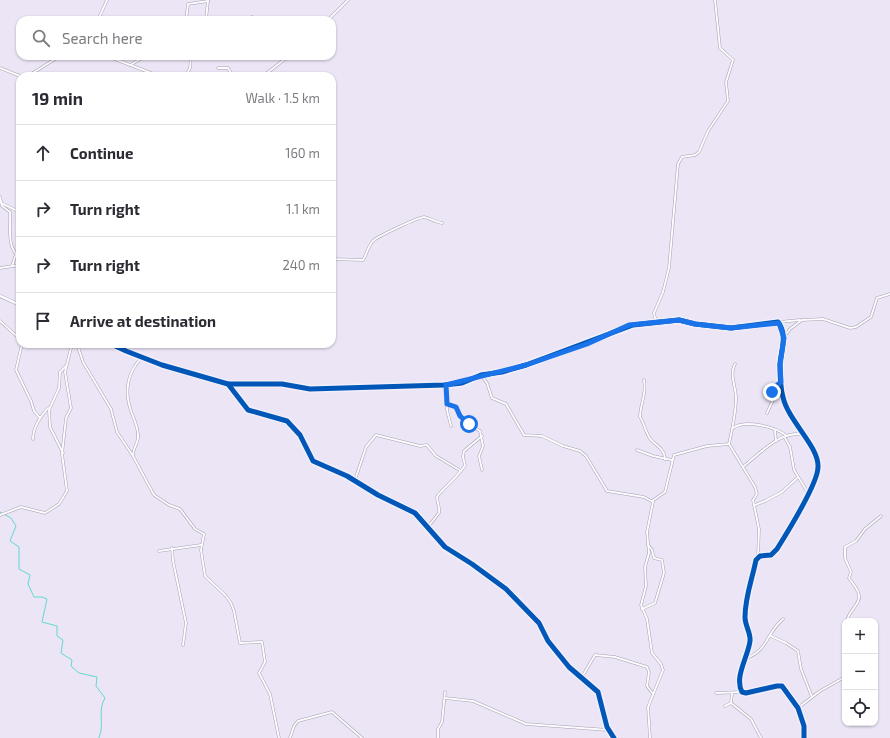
<!DOCTYPE html>
<meta charset="utf-8">
<style>
:root{--surface:#fff;--page:#f2f2f3;--text:#2b2b33;--muted:#7c7c81;--line:#e1e1e2}
body{margin:0;font-family:"Exo 2",sans-serif;background:var(--page);color:var(--text)}
.controls{position:absolute;right:12px;bottom:12px;display:grid;overflow:hidden;border-radius:8px;box-shadow:0 1px 3px #0004}
.controls button{width:36px;height:36px;display:grid;place-items:center;padding:0;border:0;border-bottom:1px solid var(--line);background:var(--surface);color:var(--text);font:20px sans-serif}
.stop{position:absolute;width:12px;height:12px;margin:-9px;border:3px solid #1a73e8;border-radius:50%;background:#fff}
.stop.end{background:#1a73e8;border-color:#fff;box-shadow:0 1px 4px #0008}
.list{margin:0;padding:0;list-style:none}
h2{display:flex;justify-content:space-between;align-items:center;height:52px;margin:0;padding:0 16px;font-size:17px}
h2 small{font-size:13px;font-weight:400;color:var(--muted)}
.list li{display:grid;grid-template-columns:26px 1fr auto;gap:12px;align-items:center;box-sizing:border-box;height:56px;padding:0 16px;border-top:1px solid var(--line)}
.list b{display:block;font-size:15px;white-space:nowrap}
.list em{font-size:13px;font-style:normal;color:var(--muted)}
.icon{flex:none;width:22px;height:22px;fill:none;stroke:currentColor;stroke-width:2;stroke-linecap:round;stroke-linejoin:round}
.map{position:relative;flex:none;width:890px;height:738px;overflow:hidden}
.search{position:absolute;background:var(--surface);box-shadow:0 1px 3px #0004;left:16px;top:16px;width:320px;height:44px;display:flex;align-items:center;gap:10px;box-sizing:border-box;padding:0 14px;border-radius:12px;color:var(--muted);font-size:15px}
.panel{position:absolute;background:var(--surface);box-shadow:0 1px 3px #0004;left:16px;top:72px;width:320px;height:276px;border-radius:12px}
.map>svg:first-child{display:block}
.lines{fill:none;stroke-linecap:round;stroke-linejoin:round}
.stream{stroke:#64d8d0;stroke-width:1}
.street-casing{stroke:#a69fb0;stroke-width:3}
.secondary-casing{stroke:#a69fb0;stroke-width:3.5}
.street{stroke:#fcfbfe;stroke-width:2}
.secondary{stroke:#fcfbfe;stroke-width:2.5}
.cycleway-casing{stroke:#f3effa;stroke-width:8}
.cycleway{stroke:#0057b8;stroke-width:5}
.route{stroke:#1a73e8;stroke-width:5}
</style>
<div class="map">
<svg width="890" height="738" viewBox="0 0 890 738">
<rect width="100%" height="100%" fill="#ebe5f6"/>
<g class="lines">
<path class="stream" d="M0,512L11,518L16,526L10,541L19,547V569L30,575L28,584L34,597H42L47,599L42,622L57,626V636L63,640L61,653L72,660L71,666L79,673L97,677L96,686L105,698C97,711 105,723 99,738"/>
<g class="street-casing">
<g id="street">
<path d="M98,20L107,0"/>
<path d="M186,20L188,4L208,1"/>
<path d="M206,20L208,0"/>
<path d="M244,20L252,17"/>
<path d="M328,20L348,0"/>
<path d="M102,56L112,58L159,76"/>
<path d="M130,65L139,60L142,56"/>
<path d="M0,68L20,76"/>
<path d="M218,68H228L233,76"/>
<path d="M28,76L60,56"/>
<path d="M186,76L190,68L191,56"/>
<path d="M263,76L289,56"/>
<path d="M0,197L2,206L10,212C11,228 6,247 20,258"/>
<path d="M1,203L20,212"/>
<path d="M332,259L363,260C367,254 368,246 373,241C378,236 419,217 424,217C430,218 435,222 442,223"/>
<path d="M12,266L16,254"/>
<path d="M0,268L20,265"/>
<path d="M0,321L20,339"/>
<path d="M658,321L655,318L654,313L663,292L669,268L678,164L682,157L695,155L699,152L708,131L728,101L726,82L733,60L720,48L715,0"/>
<path d="M779,322L800,320"/>
<path d="M784,337L790,329L802,320L823,319L850,328L856,327L871,317L877,298L890,294"/>
<path d="M22,344L16,370L31,401L34,411L40,418"/>
<path d="M77,344L83,362L111,409L117,432L133,456L154,495L169,505L180,509L195,529L204,534L201,550L205,576L226,596L231,603L234,611L240,643L262,642L265,662L259,673L270,694L279,738"/>
<path d="M111,344L126,351L162,365L228,384L248,410L287,421L300,435L313,461L347,476L378,495L415,513L445,547L472,564L506,589L539,623L548,641L569,667L598,692L607,727L614,738"/>
<path d="M735,364C729,374 736,387 736,398C736,414 732,429 729,444L755,487L757,494L753,500L759,529L758,557"/>
<path d="M481,375L487,383L492,398L506,404L524,435L542,436L563,446L580,451L586,456L607,491L644,497L653,502L647,532L649,553L645,567L646,586L641,605L647,619L652,653L661,664L663,670L648,707L650,738"/>
<path d="M644,380C647,394 640,404 640,417C644,423 645,430 649,437C654,446 664,446 665,459"/>
<path d="M228,384H282L310,389L444,385L462,383L481,375L502,372L526,365L633,325L679,320L695,324L731,328L778,322C788,335 781,350 780,364C780,374 780,387 783,397C788,421 819,446 818,467C818,483 787,533 777,549L771,555L760,556L756,560C752,580 745,597 745,617C745,626 751,633 750,641C748,657 734,677 742,692L746,693L777,686H782L798,708L804,726V738"/>
<path d="M446,385L447,410L451,426"/>
<path d="M447,404L456,407L464,421L480,431L483,446L479,456L482,470"/>
<path d="M767,413L773,400V389L781,382"/>
<path d="M733,428C746,419 775,427 787,436"/>
<path d="M775,431L776,441"/>
<path d="M785,438L790,447L794,470L808,493"/>
<path d="M33,439C33,427 40,417 48,408"/>
<path d="M637,450L653,456L672,460"/>
<path d="M63,453L50,427L49,410L59,388L60,372L66,366"/>
<path d="M133,455C133,447 139,443 138,435C138,427 134,419 131,411C124,391 127,373 142,357"/>
<path d="M744,466C758,455 782,429 802,435"/>
<path d="M355,480L366,447L376,435L420,446L427,445L436,456L461,471"/>
<path d="M652,501L665,492L674,455L707,446L729,444"/>
<path d="M755,505L765,501L782,492L797,478"/>
<path d="M0,515L21,507L45,513L59,504L67,491L62,454L66,418L71,408L65,372L72,344"/>
<path d="M427,528L439,513C440,507 437,502 437,497C438,493 461,474 465,465L463,457L464,451L482,436"/>
<path d="M172,548L173,561L186,623L183,645"/>
<path d="M159,551L201,545"/>
<path d="M642,609L655,603L664,573L662,560L654,558L652,550L648,545"/>
<path d="M847,621C848,611 861,604 859,595C858,589 852,583 849,578L851,572L845,558V547L856,541L865,529L881,516"/>
<path d="M771,636L786,643L798,651L801,669L812,697"/>
<path d="M745,659C769,650 766,633 783,619"/>
<path d="M582,677L595,655L615,657L647,667L649,672L647,686L653,694"/>
<path d="M716,693L742,692"/>
<path d="M445,698L473,701L526,724L608,730"/>
<path d="M731,703L751,719L761,738"/>
<path d="M725,706L731,703L732,693"/>
<path d="M798,708L820,691L845,677"/>
<path d="M290,738L294,726L298,721L332,712L362,738"/>
<path d="M438,738V729L442,722L445,692"/>
</g>
</g>
<g class="secondary-casing">
<path id="secondary" d="M0,296L20,305"/>
</g>
<use href="#street" class="street"/>
<use href="#secondary" class="secondary"/>
<g class="cycleway-casing">
<g id="cycleway">
<path d="M111,344L126,351L162,365L228,384L248,410L287,421L300,435L313,461L347,476L378,495L415,513L445,547L472,564L506,589L539,623L548,641L569,667L598,692L607,727L614,738"/>
<path d="M228,384H282L310,389L444,385L462,383L481,375L502,372L526,365L633,325L679,320L695,324L731,328L778,322C788,335 781,350 780,364C780,374 780,387 783,397C788,421 819,446 818,467C818,483 787,533 777,549L771,555L760,556L756,560C752,580 745,597 745,617C745,626 751,633 750,641C748,657 734,677 742,692L746,693L777,686H782L798,708L804,726V738"/>
</g>
</g>
<use href="#cycleway" class="cycleway"/>
</g>
<g class="lines">
<path class="route" d="M469,424L460,416L456,407L447,404L446,385L526,365L587,344L629,325L679,320L695,324L731,328L779,323L784,338L780,365L781,382L773,389L772,392"/>
</g>
</svg>
<div class="controls">
<button>+</button>
<button>−</button>
<button><svg class="icon" aria-label="locate" viewBox="0 0 24 24"><circle cx="12" cy="12" r="6"/><path d="M12 2v4M12 18v4M2 12h4M18 12h4"/></svg></button>
</div>
<div class="stop" style="left:469px;top:424px"></div>
<div class="stop end" style="left:772px;top:392px"></div>
<div class="search"><svg class="icon" aria-label="search" viewBox="0 0 24 24"><circle cx="10" cy="10" r="6"/><path d="M15 15l6 6"/></svg>Search here</div>
<section class="panel">
<h2>19 min<small>Walk · 1.5 km</small></h2>
<ul class="list">
<li><svg class="icon" aria-label="ahead" viewBox="0 0 24 24"><path d="M12 20V5M6 11l6-6 6 6"/></svg><div><b>Continue</b></div><em>160 m</em></li>
<li><svg class="icon" aria-label="right" viewBox="0 0 24 24"><path d="M7 20v-9h11M14 6l5 5-5 5"/></svg><div><b>Turn right</b></div><em>1.1 km</em></li>
<li><svg class="icon" aria-label="right" viewBox="0 0 24 24"><path d="M7 20v-9h11M14 6l5 5-5 5"/></svg><div><b>Turn right</b></div><em>240 m</em></li>
<li><svg class="icon" aria-label="arrive" viewBox="0 0 24 24"><path d="M6 21V4h12l-3 4 3 4H6"/></svg><div><b>Arrive at destination</b></div></li>
</ul>
</section>
</div>
